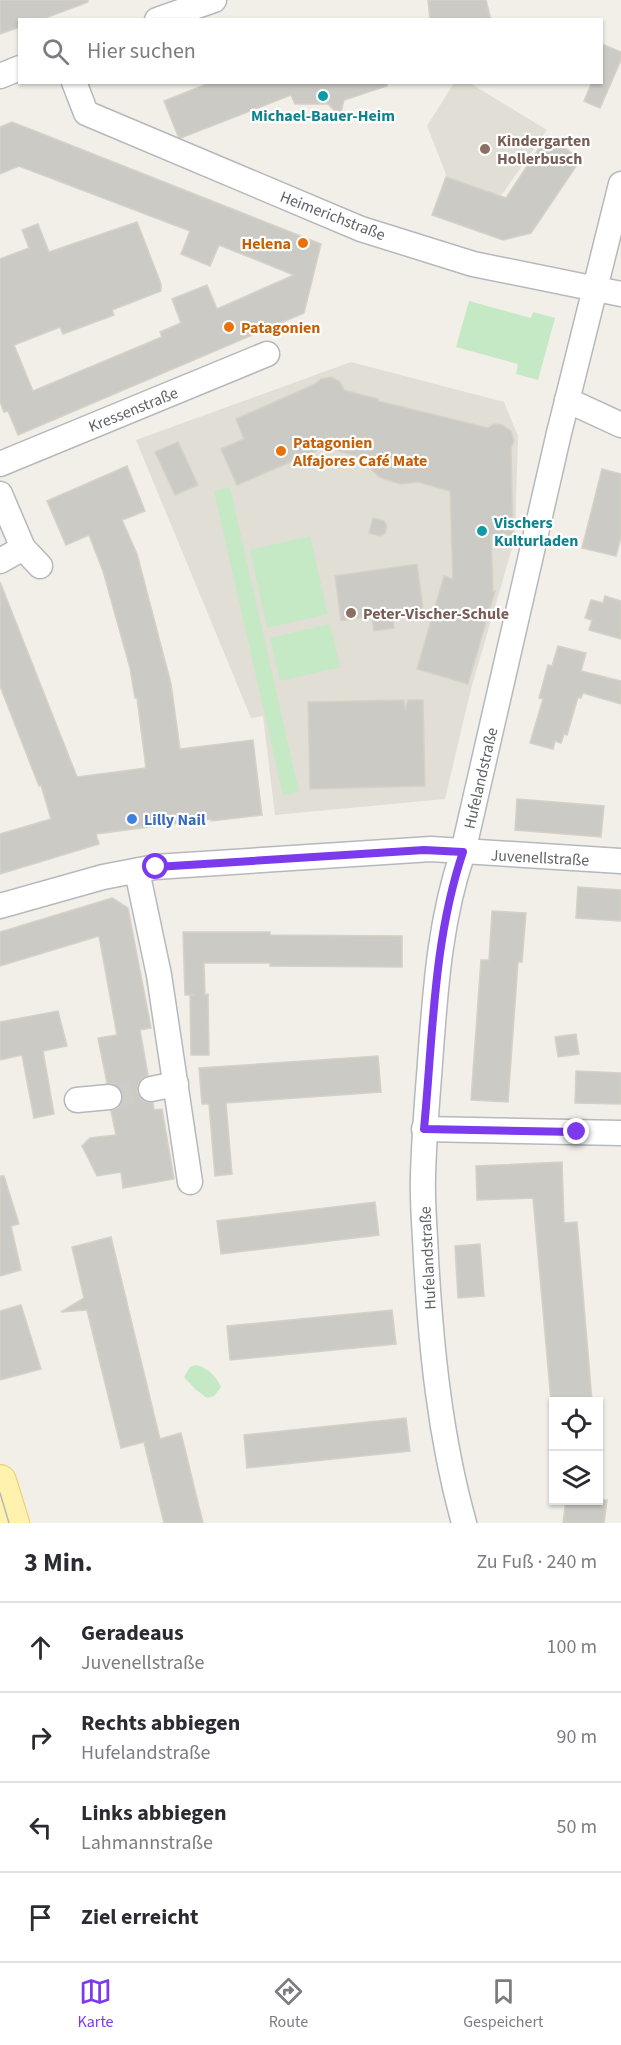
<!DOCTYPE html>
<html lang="de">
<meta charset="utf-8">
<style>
:root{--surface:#fff;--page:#f2f2f3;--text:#2b2b33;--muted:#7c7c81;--line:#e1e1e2;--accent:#7c3aed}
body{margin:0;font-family:"Source Sans 3",sans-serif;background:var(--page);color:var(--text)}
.controls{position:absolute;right:18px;bottom:18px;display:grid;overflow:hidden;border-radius:0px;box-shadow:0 2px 4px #0004}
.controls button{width:54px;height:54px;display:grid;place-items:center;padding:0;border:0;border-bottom:2px solid var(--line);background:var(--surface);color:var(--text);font:30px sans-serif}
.stop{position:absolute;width:18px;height:18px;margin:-14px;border:4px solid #7c3aed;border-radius:50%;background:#fff}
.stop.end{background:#7c3aed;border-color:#fff;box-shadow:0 2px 6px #0008}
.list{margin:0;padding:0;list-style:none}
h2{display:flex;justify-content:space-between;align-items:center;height:78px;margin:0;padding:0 24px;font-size:26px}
h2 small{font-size:20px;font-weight:400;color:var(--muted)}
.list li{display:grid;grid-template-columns:39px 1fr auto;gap:18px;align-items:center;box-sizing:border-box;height:90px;padding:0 24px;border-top:2px solid var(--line)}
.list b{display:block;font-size:22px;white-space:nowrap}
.list p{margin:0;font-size:20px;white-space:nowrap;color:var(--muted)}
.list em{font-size:20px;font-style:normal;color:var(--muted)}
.icon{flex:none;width:33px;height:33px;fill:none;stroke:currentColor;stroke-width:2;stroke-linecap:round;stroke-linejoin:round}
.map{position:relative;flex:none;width:621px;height:1523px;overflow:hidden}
.search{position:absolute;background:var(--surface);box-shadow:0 2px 4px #0004;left:18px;right:18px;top:18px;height:66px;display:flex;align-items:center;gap:15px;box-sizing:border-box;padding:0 21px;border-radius:0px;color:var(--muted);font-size:22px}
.sheet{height:438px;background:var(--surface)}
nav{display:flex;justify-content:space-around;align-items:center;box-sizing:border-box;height:84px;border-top:2px solid var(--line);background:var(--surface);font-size:16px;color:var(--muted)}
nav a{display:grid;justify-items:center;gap:3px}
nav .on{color:var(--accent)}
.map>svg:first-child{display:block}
.education{fill:#e1ded6}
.green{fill:#c5e8c5}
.building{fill:#cccac5;stroke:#d6d1c6;stroke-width:1.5}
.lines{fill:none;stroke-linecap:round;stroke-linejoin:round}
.minor-tunnel{stroke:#ccccc8;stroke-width:24;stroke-dasharray:24 12;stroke-linecap:butt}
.minor-casing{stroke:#b5b8bc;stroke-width:27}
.major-casing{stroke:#f2c960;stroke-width:34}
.minor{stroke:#fff;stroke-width:24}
.major{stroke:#fff2af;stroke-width:32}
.tram{stroke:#b6b7b8;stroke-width:1.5}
.route{stroke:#7c3aed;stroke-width:8}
.culture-dot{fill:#0f9aa8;stroke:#fff;stroke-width:2}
.education-dot{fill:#8d6e63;stroke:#fff;stroke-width:2}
.food-dot{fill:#e8710a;stroke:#fff;stroke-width:2}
.shop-dot{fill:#3f7fe0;stroke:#fff;stroke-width:2}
.labels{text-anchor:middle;stroke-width:4.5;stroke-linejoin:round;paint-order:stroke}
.culture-label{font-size:16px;font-weight:bold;fill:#0d838f;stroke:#fff}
.education-label{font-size:16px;font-weight:bold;fill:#785e54;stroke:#fff;text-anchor:start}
.street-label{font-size:16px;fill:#5f6368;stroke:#fff}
.food-label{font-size:16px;font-weight:bold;fill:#c56008;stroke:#fff;text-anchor:start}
.shop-label{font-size:16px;font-weight:bold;fill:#366cbe;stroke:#fff;text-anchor:start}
</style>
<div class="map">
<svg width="621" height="1523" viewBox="0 0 621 1523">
<rect width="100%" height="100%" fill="#f1efe8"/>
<g class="education">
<path d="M468,82L547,130L503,193L460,221L444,169L427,126L454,83Z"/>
<path d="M351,362L504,402L518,436L515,538L471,689L445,799L275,815L263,716L251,718L136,440Z"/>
</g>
<g class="green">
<path d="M469,301L531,318L533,312L555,318L538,380L516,374L518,364L456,347Z"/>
<path d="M230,487L299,792L283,795L214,491Z"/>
<path d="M310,536L328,614L267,628L250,550Z"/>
<path d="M330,624L340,667L280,681L270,638Z"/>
<path d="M196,1365C208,1368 216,1376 221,1387L214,1396L207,1398L195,1389L184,1377L190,1367Z"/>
</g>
<g class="building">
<path d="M0,0H88V2L40,20H20V27L0,34Z"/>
<path d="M428,0H486L491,20H430Z"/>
<path d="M602,44L621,52V60L600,108L584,101L592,82H602Z"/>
<path d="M212,82H387V86L344,100L340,116L328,104H295L291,95L181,138L178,136L164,101Z"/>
<path d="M12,122L321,244L304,313L18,435L8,411L4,412L0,401V259L29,248L22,230L38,224L49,252L137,222L161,284V291L112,310L114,315L63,334L60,327L14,345L33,391L162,337L160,332L181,323L172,299L207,285L217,309L294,275L219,245L210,266L181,254L190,231L19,166L0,174V127Z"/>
<path d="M547,136L581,159L531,233L503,240L432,215L446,177L506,198Z"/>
<path d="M331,377L340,382L344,390L378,399V401L488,428L494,424L502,425L511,431L514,441L511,448L513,535H491L493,591H495L468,684L417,669L444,576L453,579L450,491L418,482L400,484L379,477L370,468L364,467L366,459L325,447L237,485L221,449L244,439L236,419L315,384L321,379Z"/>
<path d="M178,442L198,485L175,495L155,452Z"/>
<path d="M127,466L145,511L122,520L137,554L171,684L180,749L253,740L262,815L211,821V819L96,834L99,844L0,874V834L51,819L41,785L39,786L0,686V582L77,777L146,768L137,698H135L130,668L103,571L89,535L66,545L47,501Z"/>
<path d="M602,469L621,474V537L616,556L582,548Z"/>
<path d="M373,518L384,521L387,526L385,533L380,536L369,533Z"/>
<path d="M417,564L423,609L392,613L394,628L374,631L372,616L341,621L335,576Z"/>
<path d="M605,596L621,601V639L589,630L592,620L585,618L591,600L603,603Z"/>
<path d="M558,646L586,653L581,671L621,681V704L583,693L581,698L578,697L567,735L564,734L561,743L555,741L553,749L530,743L543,699L539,698L548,665L552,666Z"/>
<path d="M404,700L405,711L408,700H423L425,786L310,789L308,702Z"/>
<path d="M517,799L604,806L601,837L515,830Z"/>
<path d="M578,887L621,890V921L576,918Z"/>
<path d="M112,898L128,908L151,1028L140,1030L148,1075L142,1078L138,1084L137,1092L141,1099L146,1102L153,1103L154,1110L162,1109L174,1179L123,1188L121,1172L97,1176L82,1146L90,1138L116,1135L111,1111L118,1108L122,1103L123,1096L121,1089L115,1084L107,1083L98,1038L117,1035L99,936L0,966V932Z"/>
<path d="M492,911L526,913L522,962H518L508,1102L471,1100L481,960H489Z"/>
<path d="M183,932H270V935L402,936V967L270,966V963H204L205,995L208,994L209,1055H191L190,995H195H185Z"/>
<path d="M58,1011L67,1046L43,1051L54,1114L34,1118L22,1055L0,1060V1022Z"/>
<path d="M576,1034L579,1054L558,1057L555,1037Z"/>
<path d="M378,1056L381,1092L226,1103L232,1174L215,1176L209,1104H202L199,1068Z"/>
<path d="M576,1071L621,1073V1104L575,1103Z"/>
<path d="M562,1162L564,1223L577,1222L592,1401H551L533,1198L477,1200L476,1166Z"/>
<path d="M0,1176H4L19,1224L11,1226L21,1270L0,1276Z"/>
<path d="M375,1202L379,1235L221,1254L217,1221Z"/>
<path d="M111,1237L160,1439L181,1433L203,1523H164L144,1442L121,1448L87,1310L61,1312L84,1298L72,1247Z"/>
<path d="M480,1244L484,1296L458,1298L455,1246Z"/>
<path d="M21,1305L41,1369L0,1380V1311Z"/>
<path d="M392,1310L396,1344L230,1360L227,1326Z"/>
<path d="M406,1418L410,1451L247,1468L244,1435Z"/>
<path d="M566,1500H607L604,1523H563Z"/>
</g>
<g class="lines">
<path class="minor-tunnel" d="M109,1097L151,1089"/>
<g class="minor-casing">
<g id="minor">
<path d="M157,20L214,0"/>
<path d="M0,76L20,68"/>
<path d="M74,82L86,113L361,229L473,264L621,294"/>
<path d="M567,400L621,425"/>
<path d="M0,464L267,354"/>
<path d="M0,494L23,548L40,566"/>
<path d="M0,561L23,548"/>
<path d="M137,871L159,975L190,1182"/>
<path d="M0,906L103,877L155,867L431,849L621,861"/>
<path d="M151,1089L176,1084"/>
<path d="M77,1100L109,1097"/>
<path d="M424,1129L621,1133"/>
<path d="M464,1523C440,1437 431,1347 426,1258C425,1231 422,1203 423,1176C424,1134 428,1092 431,1049C436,981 441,917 463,852L559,433L621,184"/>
</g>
</g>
<g class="major-casing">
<path id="major" d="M0,1481L13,1523"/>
</g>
<use href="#minor" class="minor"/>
<use href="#major" class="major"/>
<path class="tram" d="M0,1493L9,1523"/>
</g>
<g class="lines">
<path class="route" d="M156,867L424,850L463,852C433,941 433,1036 424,1129L577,1132"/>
</g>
<g class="culture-dot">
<circle cx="323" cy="96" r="6"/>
<circle cx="482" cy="531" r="6"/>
</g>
<g class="education-dot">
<circle cx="485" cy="149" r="6"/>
<circle cx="351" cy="613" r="6"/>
</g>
<g class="food-dot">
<circle cx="303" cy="243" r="6"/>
<circle cx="229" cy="327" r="6"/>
<circle cx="281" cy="451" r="6"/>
</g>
<circle class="shop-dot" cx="132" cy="819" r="6"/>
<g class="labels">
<g class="culture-label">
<text x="323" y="121">Michael-Bauer-Heim</text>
<text x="494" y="528" text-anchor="start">Vischers<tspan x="494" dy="18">Kulturladen</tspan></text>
</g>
<g class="education-label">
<text x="497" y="146">Kindergarten<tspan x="497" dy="18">Hollerbusch</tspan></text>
<text x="363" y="619">Peter-Vischer-Schule</text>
</g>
<g class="street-label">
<text transform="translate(333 215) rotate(21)" y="6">Heimerichstraße</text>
<text transform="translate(133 409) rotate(-22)" y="6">Kressenstraße</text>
<text transform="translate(480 778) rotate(-77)" y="6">Hufelandstraße</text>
<text transform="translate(540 857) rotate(3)" y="6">Juvenellstraße</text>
<text transform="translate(427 1258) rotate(-93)" y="6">Hufelandstraße</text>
</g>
<g class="food-label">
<text x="291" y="249" text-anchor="end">Helena</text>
<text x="241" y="333">Patagonien</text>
<text x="293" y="448">Patagonien<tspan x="293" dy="18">Alfajores Café Mate</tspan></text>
</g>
<g class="shop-label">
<text x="144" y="825">Lilly Nail</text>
</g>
</g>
</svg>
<div class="controls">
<button><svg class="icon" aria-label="locate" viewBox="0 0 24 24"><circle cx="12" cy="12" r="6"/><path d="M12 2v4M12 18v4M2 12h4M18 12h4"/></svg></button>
<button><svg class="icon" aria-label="layers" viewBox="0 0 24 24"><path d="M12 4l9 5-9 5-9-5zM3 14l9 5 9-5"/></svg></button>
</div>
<div class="stop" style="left:156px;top:867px"></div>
<div class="stop end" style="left:577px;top:1132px"></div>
<div class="search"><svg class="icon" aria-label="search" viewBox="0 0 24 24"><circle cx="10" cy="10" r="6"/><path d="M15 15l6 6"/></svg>Hier suchen</div>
</div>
<section class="sheet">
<h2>3 Min.<small>Zu Fuß · 240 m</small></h2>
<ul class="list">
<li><svg class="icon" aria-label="ahead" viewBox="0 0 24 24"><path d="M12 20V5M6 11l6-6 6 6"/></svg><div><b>Geradeaus</b><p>Juvenellstraße</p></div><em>100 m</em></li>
<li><svg class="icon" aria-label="right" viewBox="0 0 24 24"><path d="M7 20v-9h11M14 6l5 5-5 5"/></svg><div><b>Rechts abbiegen</b><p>Hufelandstraße</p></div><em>90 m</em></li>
<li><svg class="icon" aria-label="left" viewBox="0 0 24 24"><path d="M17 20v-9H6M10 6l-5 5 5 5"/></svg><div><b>Links abbiegen</b><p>Lahmannstraße</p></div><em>50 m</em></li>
<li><svg class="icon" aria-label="arrive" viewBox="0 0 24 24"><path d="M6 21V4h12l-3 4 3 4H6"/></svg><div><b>Ziel erreicht</b></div></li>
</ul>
</section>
<nav>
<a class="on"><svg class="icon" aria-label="map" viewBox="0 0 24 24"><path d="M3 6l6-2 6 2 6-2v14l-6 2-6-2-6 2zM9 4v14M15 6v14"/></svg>Karte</a>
<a><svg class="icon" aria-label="directions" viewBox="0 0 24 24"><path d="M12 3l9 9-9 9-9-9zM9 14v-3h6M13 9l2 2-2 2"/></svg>Route</a>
<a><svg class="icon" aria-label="saved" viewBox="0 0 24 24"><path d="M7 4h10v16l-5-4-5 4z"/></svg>Gespeichert</a>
</nav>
